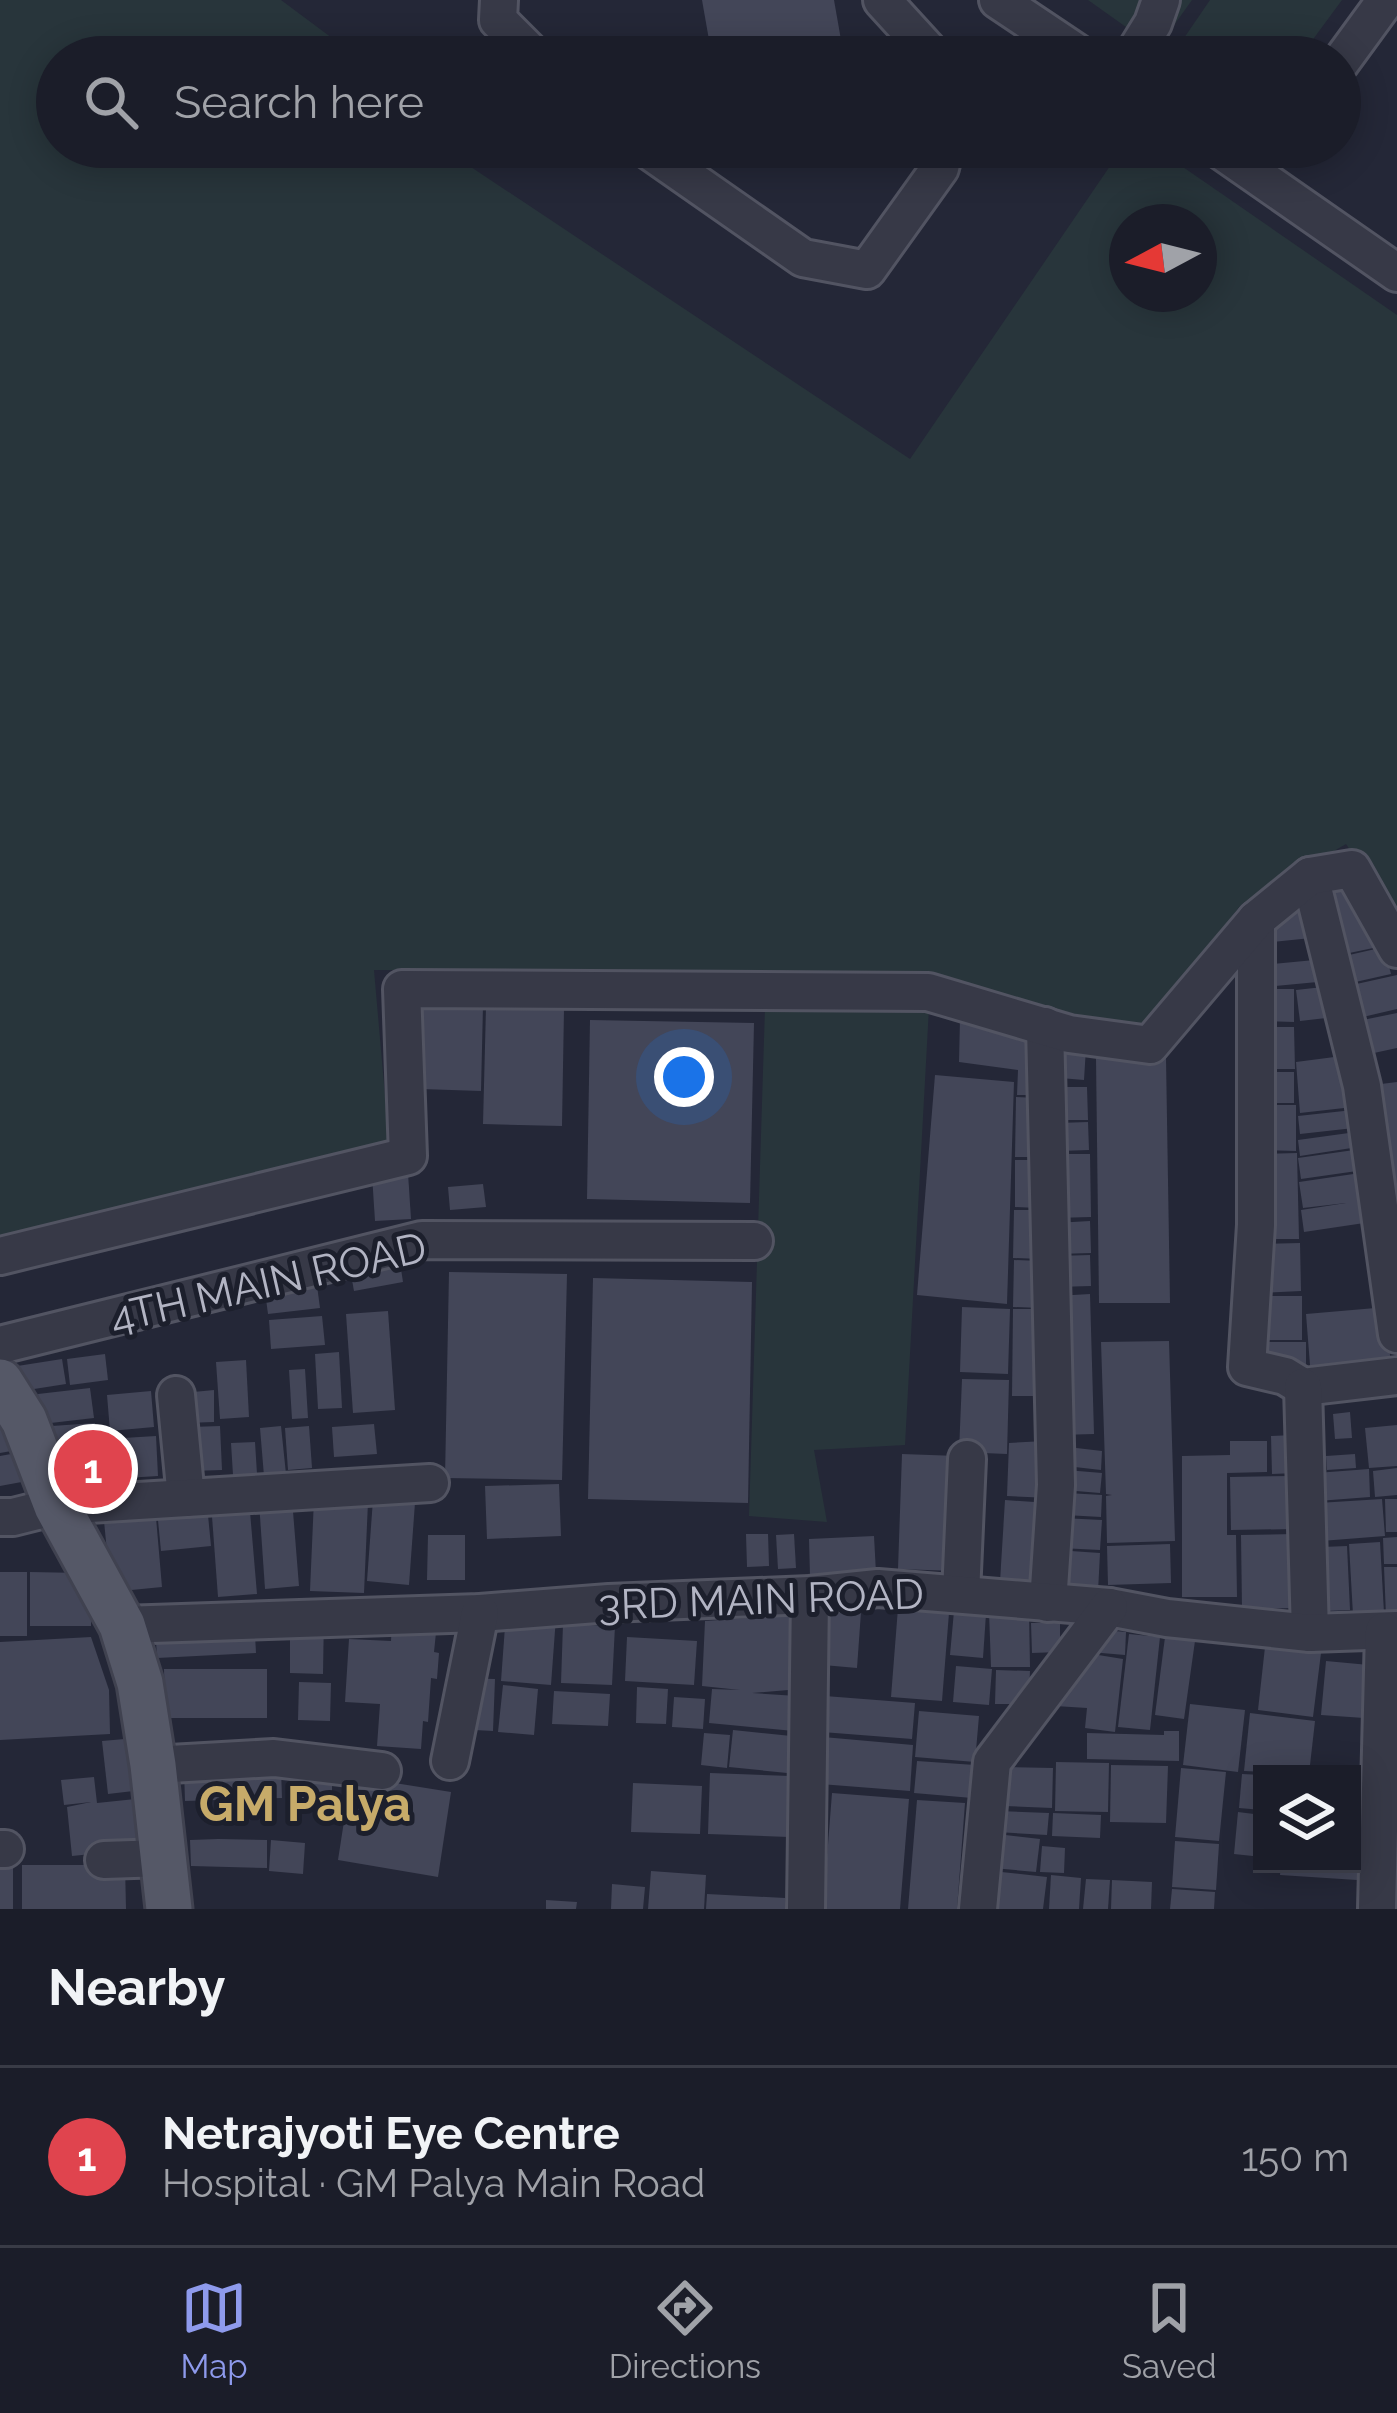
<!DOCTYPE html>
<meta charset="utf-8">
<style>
:root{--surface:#1b1d29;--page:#282a35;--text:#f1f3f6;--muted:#a0a2a8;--line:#393b46;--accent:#8e9aec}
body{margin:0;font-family:Raleway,sans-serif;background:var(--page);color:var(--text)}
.controls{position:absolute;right:36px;bottom:36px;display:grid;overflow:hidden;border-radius:0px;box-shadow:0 6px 30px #0003}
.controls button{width:108px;height:108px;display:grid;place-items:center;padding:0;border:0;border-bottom:3px solid var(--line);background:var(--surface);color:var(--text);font:60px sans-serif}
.compass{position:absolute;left:1109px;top:204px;width:108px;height:108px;border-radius:50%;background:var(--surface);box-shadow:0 6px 30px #0003;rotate:263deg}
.you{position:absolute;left:684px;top:1077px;width:42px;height:42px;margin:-30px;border:9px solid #fff;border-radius:50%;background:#1a73e8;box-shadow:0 0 0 18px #1a73e833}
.badge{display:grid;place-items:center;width:78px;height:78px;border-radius:50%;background:var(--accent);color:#fff;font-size:39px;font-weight:700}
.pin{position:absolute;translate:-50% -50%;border:6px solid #fff;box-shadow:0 3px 12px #0006}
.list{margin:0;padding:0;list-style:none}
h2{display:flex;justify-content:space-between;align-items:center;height:156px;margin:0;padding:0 48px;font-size:51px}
h2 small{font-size:39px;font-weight:400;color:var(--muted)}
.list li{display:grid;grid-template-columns:78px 1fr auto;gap:36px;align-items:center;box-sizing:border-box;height:180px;padding:0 48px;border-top:3px solid var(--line)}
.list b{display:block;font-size:45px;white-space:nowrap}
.list p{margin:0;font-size:39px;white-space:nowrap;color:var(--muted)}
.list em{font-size:39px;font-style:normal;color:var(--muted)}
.icon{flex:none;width:66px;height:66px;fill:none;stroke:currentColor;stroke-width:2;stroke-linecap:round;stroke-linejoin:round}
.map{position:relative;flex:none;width:1397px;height:1909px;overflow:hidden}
.search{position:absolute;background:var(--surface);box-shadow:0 6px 30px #0003;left:36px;right:36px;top:36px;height:132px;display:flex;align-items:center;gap:30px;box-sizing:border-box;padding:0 42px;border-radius:66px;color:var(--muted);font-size:45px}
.sheet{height:336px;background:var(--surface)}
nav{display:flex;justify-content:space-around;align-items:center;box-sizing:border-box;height:168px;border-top:3px solid var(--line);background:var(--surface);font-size:33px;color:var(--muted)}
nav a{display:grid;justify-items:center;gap:6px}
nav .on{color:var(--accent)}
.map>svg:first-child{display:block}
.green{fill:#28353b;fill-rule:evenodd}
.building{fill:#434658}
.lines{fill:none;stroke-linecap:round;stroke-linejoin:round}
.minor-casing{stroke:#525462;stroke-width:42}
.major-casing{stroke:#404250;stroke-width:51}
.minor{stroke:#373947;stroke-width:36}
.major{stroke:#555867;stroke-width:45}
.labels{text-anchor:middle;stroke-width:10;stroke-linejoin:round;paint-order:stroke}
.street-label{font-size:42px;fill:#b2b4c3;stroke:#1c1f2c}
.quarter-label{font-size:48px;font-weight:bold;fill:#c7ab69;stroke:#1c1f2c}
</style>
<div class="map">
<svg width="1397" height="1909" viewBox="0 0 1397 1909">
<rect width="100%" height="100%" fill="#242737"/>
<g class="green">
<path d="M0,0H281L332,38L320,57H57V147H441L910,459L1123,147H1154L1397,315V918L1346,844L1241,905L1144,1030L904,974L374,970L389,1141L0,1238ZM1127,222H1199V294H1127Z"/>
<path d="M1088,0H1192L1157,49Z"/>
<path d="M1210,0H1342L1300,57H1171Z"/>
<path d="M765,1007L929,1008L905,1445L814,1450L827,1522L749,1516Z"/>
</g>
<g class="building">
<path d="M702,0H834L844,57H712Z"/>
<path d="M727,147H759L760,149L729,155Z"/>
<path d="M1347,878L1378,947L1335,956L1317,885Z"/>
<path d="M1313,891L1321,937L1263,943L1262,924Z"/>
<path d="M1384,947L1391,974L1342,985L1336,958Z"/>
<path d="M1325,959L1328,981L1264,987L1261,965Z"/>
<path d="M1397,975V1009L1350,1020L1343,987Z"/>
<path d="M1332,986L1335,1017L1300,1021L1296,990Z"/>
<path d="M1262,989H1294V1022L1261,1021Z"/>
<path d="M422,1004L483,1006L481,1091L421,1089Z"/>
<path d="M486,1007L564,1009L562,1126L483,1124Z"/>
<path d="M1397,1013V1048L1360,1056L1353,1022Z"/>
<path d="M960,1019L1017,1026V1038L1034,1040L1040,1095H1017L1018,1070L959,1062Z"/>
<path d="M590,1020L754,1023L750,1203L587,1199Z"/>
<path d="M1260,1027H1294L1295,1069H1260Z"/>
<path d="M1051,1045L1086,1048L1084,1080L1048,1077Z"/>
<path d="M1342,1056L1353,1107L1300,1113L1296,1062Z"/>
<path d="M1096,1058H1166L1170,1303H1099Z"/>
<rect x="1263" y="1072" width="31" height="31"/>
<path d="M935,1075L1014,1082L1007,1304L917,1295Z"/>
<path d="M1397,1082V1256L1373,1085Z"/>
<path d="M1057,1087H1087L1088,1120H1057Z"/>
<path d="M1016,1097L1037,1098V1157H1015Z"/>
<path d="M1260,1105H1296V1151L1260,1150Z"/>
<path d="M1353,1110L1354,1128L1300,1134L1298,1116Z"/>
<path d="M1088,1122L1089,1150L1059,1151L1058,1123Z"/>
<path d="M1356,1132L1358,1147L1300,1156L1298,1140Z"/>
<path d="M1361,1149L1364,1170L1301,1179L1298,1158Z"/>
<path d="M1297,1153L1299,1239H1263L1261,1154Z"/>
<path d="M1054,1154H1090L1091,1217L1055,1218Z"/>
<path d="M1015,1160H1039L1038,1208L1015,1207Z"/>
<path d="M1367,1172L1371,1222L1304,1232L1301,1210L1346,1203L1303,1208L1299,1182Z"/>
<path d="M408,1173L411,1219L375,1221L372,1175Z"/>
<path d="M483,1184L486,1207L450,1210L448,1187Z"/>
<path d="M1014,1210H1042L1041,1259L1013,1258Z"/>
<path d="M1090,1221L1091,1253L1057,1254L1055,1223Z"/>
<path d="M397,1243L403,1282L354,1291L347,1252Z"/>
<path d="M1300,1243L1301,1291L1262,1293L1261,1244Z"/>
<path d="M1090,1255L1091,1286L1057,1287V1256Z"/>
<path d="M1014,1260L1041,1261V1308L1013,1307Z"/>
<path d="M449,1272L567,1274L562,1480L445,1478Z"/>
<path d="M316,1278L320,1308L268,1314L264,1284Z"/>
<path d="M593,1278L752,1282L748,1503L588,1499Z"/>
<path d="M1090,1294L1094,1434L1060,1435L1056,1296Z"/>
<path d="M1255,1296H1302V1340H1256Z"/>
<path d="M962,1307L1010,1309L1008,1374L960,1372Z"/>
<path d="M1387,1307L1391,1372L1311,1378L1306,1314Z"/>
<path d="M1013,1309H1042L1041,1396H1012Z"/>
<path d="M388,1311L395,1410L353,1413L346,1314Z"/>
<path d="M322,1316L325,1345L271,1349L269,1320Z"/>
<path d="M1169,1341L1175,1541L1107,1543L1106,1496L1112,1495L1106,1494L1101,1342Z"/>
<path d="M1253,1342H1306V1365L1253,1366Z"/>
<path d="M339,1352L342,1408L318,1409L315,1354Z"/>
<path d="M105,1354L108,1380L70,1385L67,1359Z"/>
<path d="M62,1359L66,1384L15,1392L11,1367Z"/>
<path d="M246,1360L249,1417L220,1419L216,1362Z"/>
<path d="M305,1369L308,1418L292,1419L289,1370Z"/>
<path d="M962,1379L1009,1380L1007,1454L959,1452Z"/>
<path d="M90,1388L94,1418L42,1424L38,1394Z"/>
<path d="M214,1390V1422L185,1423L183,1393Z"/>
<path d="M151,1391L154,1427L110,1431L107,1395Z"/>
<path d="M0,1412L23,1449L0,1453Z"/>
<path d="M1350,1412L1352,1438L1335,1439L1333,1414Z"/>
<path d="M95,1423L100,1480L58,1483L52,1426Z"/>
<path d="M374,1424L377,1454L334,1457L332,1427Z"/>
<path d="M1397,1425V1466L1369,1468L1365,1428Z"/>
<path d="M220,1426L222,1470L192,1471L191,1427Z"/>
<path d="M281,1426L286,1474L264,1476L260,1428Z"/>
<path d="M309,1426L312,1468L288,1470L285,1428Z"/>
<path d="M1294,1435L1296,1473L1272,1474L1271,1436Z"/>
<path d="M156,1436L158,1476L110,1479L107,1439Z"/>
<path d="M1045,1441L1050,1498L1007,1496L1009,1443Z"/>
<path d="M1230,1441H1267V1472L1227,1473V1535H1236L1237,1597H1182V1456L1230,1455Z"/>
<path d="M255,1442L257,1474L233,1475L231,1443Z"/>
<path d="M1068,1447L1102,1451L1101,1470L1066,1466Z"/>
<path d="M22,1452L27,1481L0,1486V1456Z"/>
<path d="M902,1454L958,1456L955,1571L898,1569Z"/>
<path d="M1355,1454L1356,1468L1327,1470L1326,1456Z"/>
<path d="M1397,1468V1495L1375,1497L1373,1471Z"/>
<path d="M1369,1469L1370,1497L1318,1501L1316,1473Z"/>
<path d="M1066,1470L1102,1473L1100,1493L1064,1490Z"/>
<path d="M1293,1476L1294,1529L1231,1530L1230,1477Z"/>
<path d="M559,1484L561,1536L487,1539L485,1486Z"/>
<path d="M374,1486L416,1489L409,1585L367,1581Z"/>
<path d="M1067,1493L1102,1495L1101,1517L1065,1515Z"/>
<path d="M292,1499L299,1586L265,1589L259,1502Z"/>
<path d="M314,1499L368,1502L364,1593L310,1591Z"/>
<path d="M1382,1499L1385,1536L1321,1541L1318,1503Z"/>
<path d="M1385,1499H1397V1532H1386Z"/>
<path d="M249,1500L257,1594L218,1597L211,1503Z"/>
<path d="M1005,1500L1049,1503L1044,1586L1000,1582Z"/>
<path d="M207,1505L211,1546L161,1551L157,1510Z"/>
<path d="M155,1506L162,1587L111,1592L103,1511Z"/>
<path d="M1062,1518L1102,1520L1100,1550L1060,1548Z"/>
<path d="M746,1534H768L769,1566L747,1567Z"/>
<path d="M794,1534L796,1568L778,1569L776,1535Z"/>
<path d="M1295,1534L1297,1608L1242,1609L1241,1535Z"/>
<path d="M428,1535H465V1580H427Z"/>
<path d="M874,1536L876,1573L810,1576L809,1539Z"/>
<path d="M1397,1537V1564H1384L1383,1538Z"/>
<path d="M1380,1542L1384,1613L1353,1615L1349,1544Z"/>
<path d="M1170,1544L1171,1583L1108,1585L1107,1546Z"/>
<path d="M1347,1546L1350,1610L1325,1611L1322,1547Z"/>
<path d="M1056,1550L1100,1553L1098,1592L1054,1589Z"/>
<path d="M1384,1567H1397V1615L1386,1616Z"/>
<rect x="0" y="1572" width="27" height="64"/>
<path d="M30,1572L81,1573L91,1608V1626H30Z"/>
<path d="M898,1608L949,1613L942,1701L891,1697Z"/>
<path d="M827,1610L861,1612L857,1668L823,1665Z"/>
<path d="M954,1611L986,1614L983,1658L950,1655Z"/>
<path d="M1029,1611L1030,1667H991L989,1612Z"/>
<path d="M506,1613L556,1617L551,1685L501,1681Z"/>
<path d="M290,1614H324L323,1674L290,1673Z"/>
<path d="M795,1615L800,1689L752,1693L797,1696L794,1731L709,1723L712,1689L740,1690L702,1686L705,1621Z"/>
<path d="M254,1616L256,1653L157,1658L155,1622Z"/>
<path d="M392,1621L437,1623L434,1652L439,1653L437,1679L431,1678L428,1722L423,1721L421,1749L377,1746L380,1704L345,1702L349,1639L391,1641Z"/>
<path d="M1060,1622V1652L1032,1653L1031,1623Z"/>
<path d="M563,1624L615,1626L612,1685L561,1683Z"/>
<path d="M1092,1629L1126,1632L1125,1655L1090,1652Z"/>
<path d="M1129,1634L1160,1637L1150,1730L1118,1727Z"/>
<path d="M91,1637L109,1690L110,1734L0,1740V1642Z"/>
<path d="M627,1637L697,1641L694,1685L625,1681Z"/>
<path d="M1165,1637L1195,1641L1184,1719L1155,1715Z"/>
<path d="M1265,1647L1321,1653L1313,1717L1258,1710Z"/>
<path d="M1086,1653L1123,1659L1115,1732L1085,1728L1087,1708L1055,1706Z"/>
<path d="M1326,1661L1369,1665L1364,1718L1321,1715Z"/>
<path d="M956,1666L992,1669L989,1705L953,1702Z"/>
<path d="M164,1669H267V1718H165Z"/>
<path d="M996,1670L1030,1671L1029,1692L1017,1704H995Z"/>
<path d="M458,1678L495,1679L493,1731L456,1729Z"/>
<path d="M299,1682L331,1683L330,1721L298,1720Z"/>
<path d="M503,1685L538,1689L534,1735L498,1732Z"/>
<path d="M637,1687L668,1689L666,1724L636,1723Z"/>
<path d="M554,1691L610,1694L608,1726L552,1724Z"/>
<path d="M825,1696L915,1703L912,1739L822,1732Z"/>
<path d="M674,1697L705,1699L703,1729L672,1727Z"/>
<path d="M1190,1704L1245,1710L1238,1772L1183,1765Z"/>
<path d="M919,1711L979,1716L975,1762L915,1757Z"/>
<path d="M1250,1713L1315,1721L1309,1774L1244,1771Z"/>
<path d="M733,1730L801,1737L797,1774L729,1767Z"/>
<path d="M1164,1731H1179V1761L1087,1759V1733L1164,1735Z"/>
<path d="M704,1733L730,1735L727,1768L701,1765Z"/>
<path d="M823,1737L913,1745L910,1791L820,1784Z"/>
<path d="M136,1738L142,1790L108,1794L102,1741Z"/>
<path d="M917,1761L975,1765L972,1798L914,1793Z"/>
<path d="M1056,1762L1109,1763L1108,1812L1055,1811Z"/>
<path d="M1111,1765L1168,1766L1166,1823L1110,1822Z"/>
<path d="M1006,1767L1053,1768L1052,1808L1005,1806Z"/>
<path d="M281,1768L282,1798L185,1801L184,1770Z"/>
<path d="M1181,1768L1226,1772L1219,1841L1175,1837Z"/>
<rect x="290" y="1771" width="42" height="36"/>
<path d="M710,1773L791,1776L789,1837L708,1834Z"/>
<path d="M1242,1774L1262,1775V1810L1239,1808Z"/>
<path d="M351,1776L451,1792L438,1877L338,1860Z"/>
<path d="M94,1777L97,1803L145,1798L150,1848L72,1856L67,1807L91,1802L64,1805L61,1780Z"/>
<path d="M633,1783L702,1786L700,1834L631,1832Z"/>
<path d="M832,1793L909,1799L900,1909H823Z"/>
<path d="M917,1800L965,1803L957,1909H908Z"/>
<path d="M998,1811L1049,1813L1047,1835L997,1832Z"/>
<path d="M1238,1812L1262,1815V1857L1234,1854Z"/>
<path d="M1053,1813L1101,1815L1100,1838L1052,1836Z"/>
<path d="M1352,1818L1361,1819L1357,1880L1280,1875L1281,1864H1352Z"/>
<path d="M997,1834L1040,1839L1036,1872L993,1868Z"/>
<path d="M218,1839L267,1840V1868L191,1866L190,1840Z"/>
<path d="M271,1840L305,1843L303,1874L269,1871Z"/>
<path d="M1175,1841L1219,1844L1216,1890L1172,1887Z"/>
<path d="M1042,1846L1065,1848L1064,1873L1040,1872Z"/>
<rect x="0" y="1860" width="13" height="49"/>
<path d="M22,1865H125L126,1909H22Z"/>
<path d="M651,1871L706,1875L704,1909H648Z"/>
<path d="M992,1871L1047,1877L1043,1909H988Z"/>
<path d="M1051,1875L1081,1878L1079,1909H1049Z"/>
<path d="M1086,1879L1110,1880L1108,1909H1083Z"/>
<path d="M1112,1880L1152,1882L1151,1909H1111Z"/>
<path d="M612,1884L645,1887L643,1909H611Z"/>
<path d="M1172,1889L1215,1892L1214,1909H1170Z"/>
<path d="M707,1894L785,1898V1909H706Z"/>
<path d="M546,1900L577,1902L576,1909H546Z"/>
</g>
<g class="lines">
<g class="minor-casing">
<g id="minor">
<path d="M499,0L498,20L535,57"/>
<path d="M882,0L934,57"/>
<path d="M998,0L1083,57"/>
<path d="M1132,57L1153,23L1161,0"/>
<path d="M1340,63L1386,0"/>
<path d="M644,147L803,258L867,270L940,168L945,147"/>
<path d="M1216,147L1397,273"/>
<path d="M1310,876L1362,1086L1397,1334"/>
<path d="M1256,920V1225L1247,1367L1285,1376L1303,1387L1397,1376"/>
<path d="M1045,1026L1056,1485L1048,1603"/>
<path d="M0,1256L408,1156L402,989L928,992L1069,1034L1150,1045L1256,920L1310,876L1352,869L1397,949"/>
<path d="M0,1345L422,1240L754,1241"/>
<path d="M1303,1387L1310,1633"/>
<path d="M176,1395L186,1498"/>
<path d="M0,1517H13L57,1506L430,1483"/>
<path d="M961,1594L967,1459"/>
<path d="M122,1625L480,1613L609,1603L810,1595L878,1588L1109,1607L1167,1618L1310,1633L1397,1630"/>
<path d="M450,1761L480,1613"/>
<path d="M153,1765L274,1758L382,1771"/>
<path d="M0,1849H5"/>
<path d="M104,1860L163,1858"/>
<path d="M806,1909L810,1595"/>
<path d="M978,1909L992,1762L1109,1607"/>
<path d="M1377,1909L1384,1631"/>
</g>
</g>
<g class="major-casing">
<path id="major" d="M0,1382L24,1420L57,1506L122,1625L140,1683L153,1765L169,1909"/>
</g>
<use href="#minor" class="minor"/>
<use href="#major" class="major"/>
</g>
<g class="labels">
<g class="street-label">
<text transform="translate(268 1282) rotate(-13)" y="15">4TH MAIN ROAD</text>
<text transform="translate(761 1599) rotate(-2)" y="15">3RD MAIN ROAD</text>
</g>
<g class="quarter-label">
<text x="305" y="1821">GM Palya</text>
</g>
</g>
</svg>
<div class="controls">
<button><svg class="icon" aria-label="layers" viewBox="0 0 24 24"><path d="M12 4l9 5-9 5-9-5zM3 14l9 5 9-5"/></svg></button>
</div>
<svg class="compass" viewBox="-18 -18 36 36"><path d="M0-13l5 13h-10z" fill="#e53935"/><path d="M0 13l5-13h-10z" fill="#a0a2a8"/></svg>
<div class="you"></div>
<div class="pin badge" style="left:93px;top:1469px;background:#e0444e">1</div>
<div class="search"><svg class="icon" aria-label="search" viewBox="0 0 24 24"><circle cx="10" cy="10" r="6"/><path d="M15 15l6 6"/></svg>Search here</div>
</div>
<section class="sheet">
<h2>Nearby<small></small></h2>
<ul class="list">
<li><span class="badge" style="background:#e0444e">1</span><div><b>Netrajyoti Eye Centre</b><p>Hospital · GM Palya Main Road</p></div><em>150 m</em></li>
</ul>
</section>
<nav>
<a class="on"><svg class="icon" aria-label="map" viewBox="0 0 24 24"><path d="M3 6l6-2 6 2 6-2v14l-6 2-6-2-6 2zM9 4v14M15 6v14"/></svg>Map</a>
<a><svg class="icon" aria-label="directions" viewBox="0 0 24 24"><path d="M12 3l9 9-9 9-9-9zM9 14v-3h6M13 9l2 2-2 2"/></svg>Directions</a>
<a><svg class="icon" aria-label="saved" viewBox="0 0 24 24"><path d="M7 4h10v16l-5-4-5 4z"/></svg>Saved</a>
</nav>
